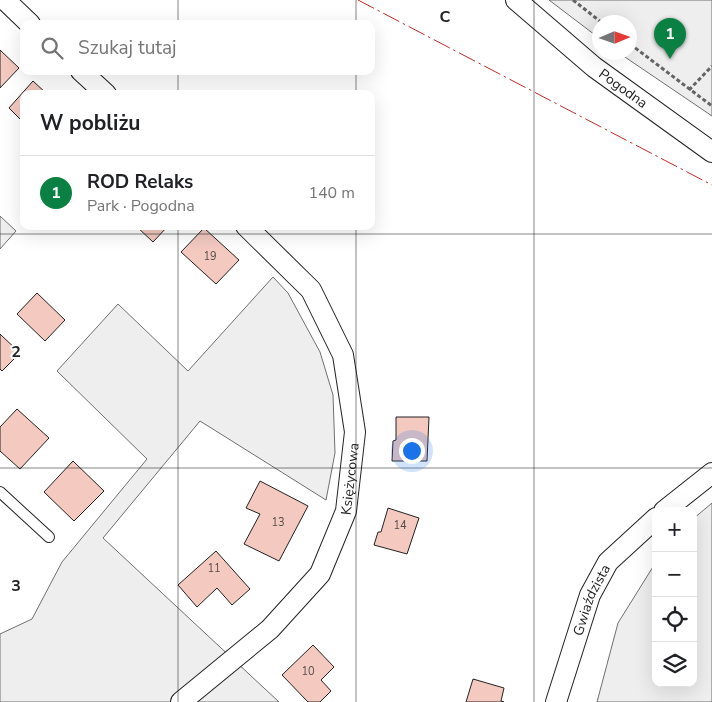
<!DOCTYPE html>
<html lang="pl">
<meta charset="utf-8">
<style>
:root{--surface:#fff;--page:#f6f6f6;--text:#202124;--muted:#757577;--line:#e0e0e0;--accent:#0b8043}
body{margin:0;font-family:"Nunito Sans",sans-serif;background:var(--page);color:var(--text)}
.controls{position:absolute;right:15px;bottom:15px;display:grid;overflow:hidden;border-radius:10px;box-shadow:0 5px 20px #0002}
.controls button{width:45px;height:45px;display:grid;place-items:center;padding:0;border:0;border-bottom:1px solid var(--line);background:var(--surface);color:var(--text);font:25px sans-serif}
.compass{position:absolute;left:592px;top:15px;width:45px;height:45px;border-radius:50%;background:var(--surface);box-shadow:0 5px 20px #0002;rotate:88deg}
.you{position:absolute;left:411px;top:450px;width:18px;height:18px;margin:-12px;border:4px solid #fff;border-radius:50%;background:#1a73e8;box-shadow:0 0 0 8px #1a73e833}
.badge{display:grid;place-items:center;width:32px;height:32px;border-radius:50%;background:var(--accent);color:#fff;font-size:16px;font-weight:700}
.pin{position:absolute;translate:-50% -41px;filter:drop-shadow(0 1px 2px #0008)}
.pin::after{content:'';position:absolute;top:26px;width:18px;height:15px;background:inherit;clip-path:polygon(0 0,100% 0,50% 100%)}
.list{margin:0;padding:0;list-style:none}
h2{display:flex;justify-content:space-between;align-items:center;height:65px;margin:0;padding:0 20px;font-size:21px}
h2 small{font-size:16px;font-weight:400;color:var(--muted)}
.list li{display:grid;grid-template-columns:32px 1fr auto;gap:15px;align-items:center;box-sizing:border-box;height:75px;padding:0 20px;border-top:1px solid var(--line)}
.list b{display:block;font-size:19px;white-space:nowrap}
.list p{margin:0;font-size:16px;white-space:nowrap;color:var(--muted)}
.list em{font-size:16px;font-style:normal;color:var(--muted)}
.icon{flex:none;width:28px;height:28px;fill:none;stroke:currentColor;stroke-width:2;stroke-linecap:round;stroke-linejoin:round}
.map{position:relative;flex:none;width:712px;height:702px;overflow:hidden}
.search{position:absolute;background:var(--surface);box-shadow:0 5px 20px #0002;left:20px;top:20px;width:355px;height:55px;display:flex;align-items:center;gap:12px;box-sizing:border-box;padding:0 18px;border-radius:10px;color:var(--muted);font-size:19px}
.panel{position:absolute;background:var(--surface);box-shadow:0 5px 20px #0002;left:20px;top:90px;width:355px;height:140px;border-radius:10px}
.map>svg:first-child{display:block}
.green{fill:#eee;stroke:#6f6f6f}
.building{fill:#f3c9c0;stroke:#222}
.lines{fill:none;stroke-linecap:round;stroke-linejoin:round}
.lane-casing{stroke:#222;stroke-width:12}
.street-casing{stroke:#222;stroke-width:22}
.path{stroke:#646464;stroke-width:3;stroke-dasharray:4 2.5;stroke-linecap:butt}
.lane{stroke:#fff;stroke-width:10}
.street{stroke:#fff;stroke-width:20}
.power{stroke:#c62828;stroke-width:1;stroke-dasharray:18 4 2.5 4;stroke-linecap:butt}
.grid{fill:none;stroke:#222;stroke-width:1;stroke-opacity:0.55}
.labels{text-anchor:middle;stroke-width:4;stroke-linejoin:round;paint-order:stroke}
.number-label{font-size:11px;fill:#564c4a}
.street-label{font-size:14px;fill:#222;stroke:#fff}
.grid-label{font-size:16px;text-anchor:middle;font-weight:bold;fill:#222;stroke:#fff;stroke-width:4;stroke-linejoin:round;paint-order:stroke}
</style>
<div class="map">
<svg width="712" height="702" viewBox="0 0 712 702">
<rect width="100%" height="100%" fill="#fff"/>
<g class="green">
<path d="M549,0H712V116L619,53L630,52V22H600L599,38Z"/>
<path d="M0,216L16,231L0,249Z"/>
<path d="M273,277L288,293L320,352L333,395L335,453L326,500L200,421L103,538L279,702H0V634L32,619L62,562L147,459L57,371L118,304L188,371Z"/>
<path d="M712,503V702H597L618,623L656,562V683H693V519Z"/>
</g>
<g class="building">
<path d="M0,50L19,68L0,88Z"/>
<path d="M33,81L47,94H24V123L9,108Z"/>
<path d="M136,226H168L153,242Z"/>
<path d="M204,228L239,260L216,284L181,252Z"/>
<path d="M37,293L65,320L45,341L17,314Z"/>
<path d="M0,334L20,353L2,371L0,369Z"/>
<path d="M17,409L49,438L20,469L0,451V427Z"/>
<path d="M396,417H429L427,461H392L393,441L396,440Z"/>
<path d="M73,461L104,491L74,521L44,492Z"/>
<path d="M260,481L308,506L279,561L244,544L260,514L246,508Z"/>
<path d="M388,508L419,518L407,554L374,545L378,532H381Z"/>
<path d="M216,551L250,589L232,605L217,588L197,607L178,585Z"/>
<path d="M313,645L334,667L321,680L331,691L320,702H308L282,675Z"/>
<path d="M473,679L504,688L501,701L504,702H466Z"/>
</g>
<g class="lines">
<g class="lane-casing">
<path id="lane" d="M0,492L49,537"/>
</g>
<g class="street-casing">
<g id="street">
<path d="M5,0L30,24"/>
<path id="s1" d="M516,0L594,67L712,152"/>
<path d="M81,71L106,94"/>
<path d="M664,511L712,473"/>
<path id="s2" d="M181,702L270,629L320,574L346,511L355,432L343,355L311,290L246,226"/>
<path id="s3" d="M556,702L590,595L608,562L656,518"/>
</g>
</g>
<g class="path">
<path d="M573,0L601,22"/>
<path d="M630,44L712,106"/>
<path d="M689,90L712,66"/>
</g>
<use href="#lane" class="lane"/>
<use href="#street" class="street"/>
<path class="power" d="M358,0L712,185"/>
</g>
<path class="grid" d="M178,0V24M356,0V24M534,0V702M178,71V94M356,71V94M178,226V702M356,226V702M0,234H712M0,468H712"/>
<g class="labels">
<g class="number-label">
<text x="210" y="260">19</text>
<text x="278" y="526">13</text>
<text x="400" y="529">14</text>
<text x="214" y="572">11</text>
<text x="308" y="675">10</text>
</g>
<g class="street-label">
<text dy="5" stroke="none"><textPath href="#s1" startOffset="139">Pogodna</textPath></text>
<text dy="5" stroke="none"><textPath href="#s2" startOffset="290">Księżycowa</textPath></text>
<text dy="5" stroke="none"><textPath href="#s3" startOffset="108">Gwiaździsta</textPath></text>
</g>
</g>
<g class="grid-label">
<text x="445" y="22">C</text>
<text x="16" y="357">2</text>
<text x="16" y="591">3</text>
</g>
</svg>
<div class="controls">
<button>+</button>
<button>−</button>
<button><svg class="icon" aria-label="locate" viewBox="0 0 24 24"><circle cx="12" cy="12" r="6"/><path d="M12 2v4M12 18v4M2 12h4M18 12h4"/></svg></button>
<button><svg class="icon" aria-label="layers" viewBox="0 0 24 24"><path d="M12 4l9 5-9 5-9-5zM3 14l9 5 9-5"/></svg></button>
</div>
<svg class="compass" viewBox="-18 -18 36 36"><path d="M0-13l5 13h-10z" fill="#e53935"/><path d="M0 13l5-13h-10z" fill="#757577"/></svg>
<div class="you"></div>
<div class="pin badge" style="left:670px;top:59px">1</div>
<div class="search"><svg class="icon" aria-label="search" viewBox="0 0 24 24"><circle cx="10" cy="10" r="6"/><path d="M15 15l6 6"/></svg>Szukaj tutaj</div>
<section class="panel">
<h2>W pobliżu<small></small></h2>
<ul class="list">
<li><span class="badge">1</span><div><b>ROD Relaks</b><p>Park · Pogodna</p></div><em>140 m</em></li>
</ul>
</section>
</div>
